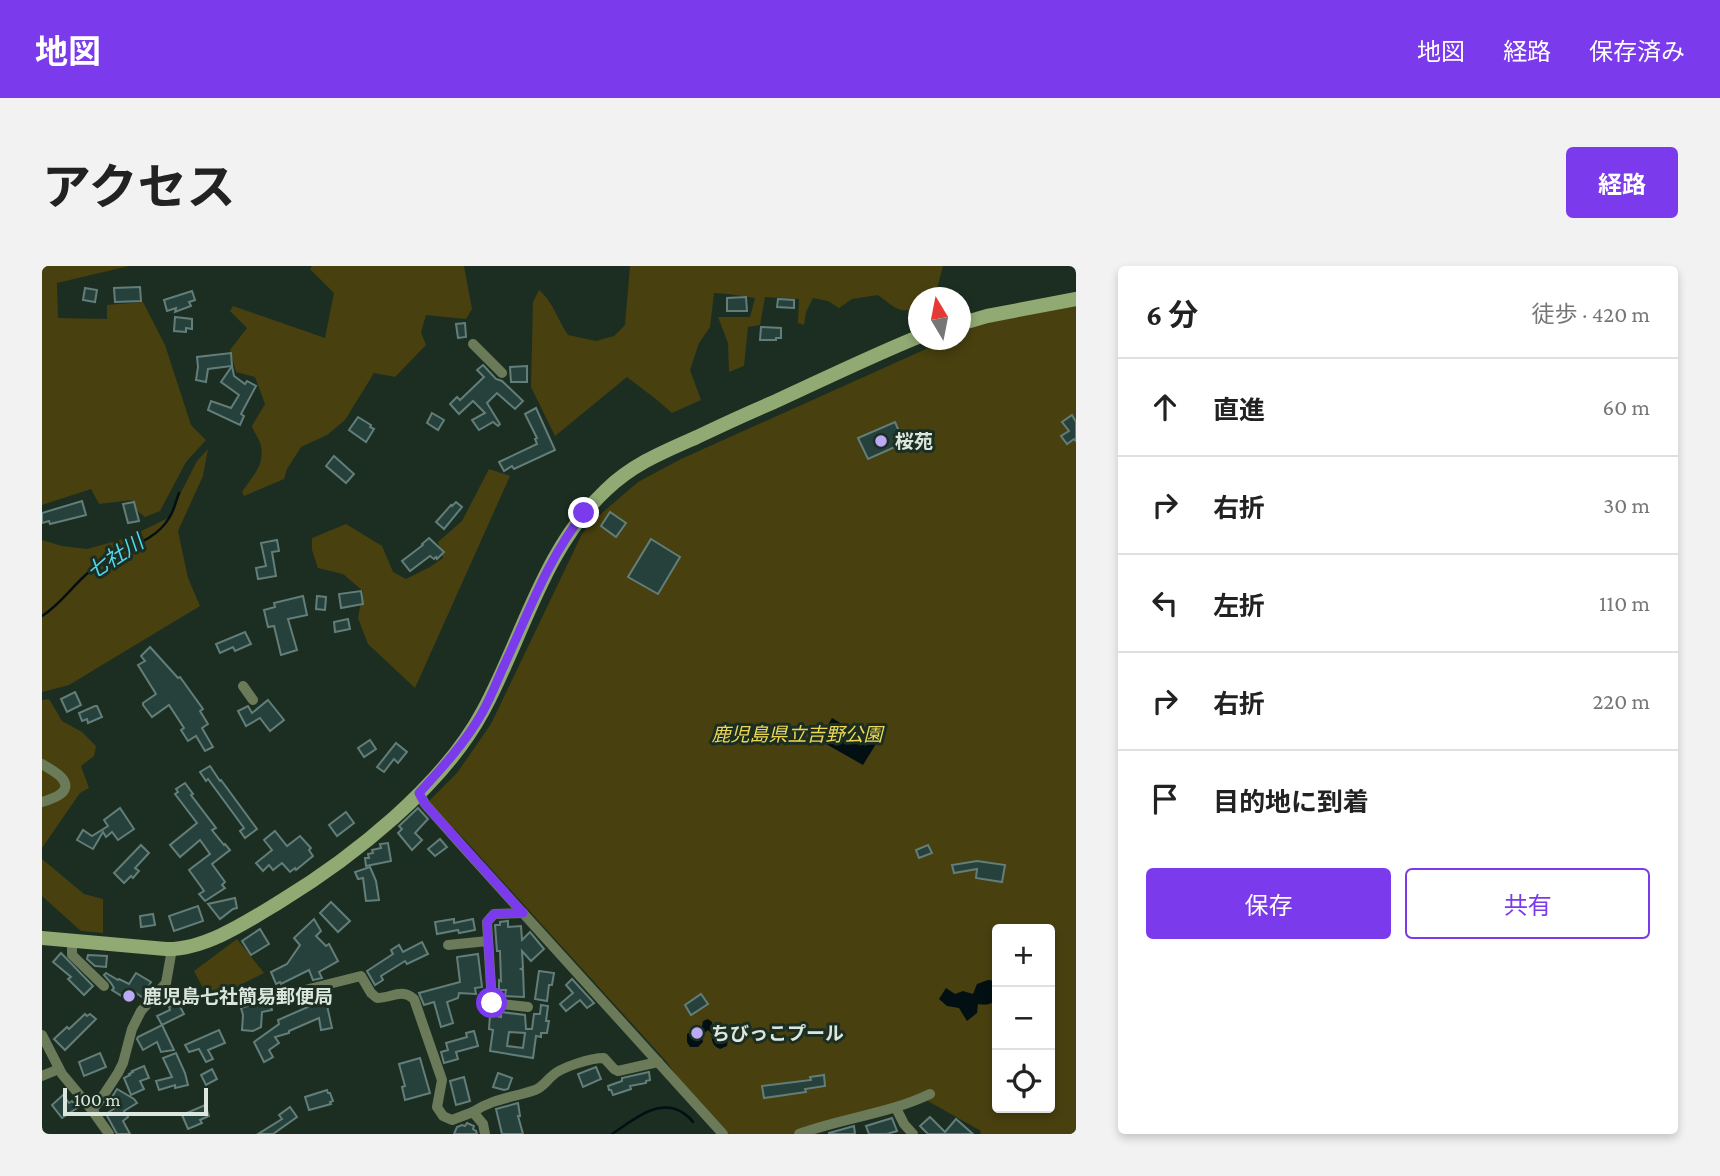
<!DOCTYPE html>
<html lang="ja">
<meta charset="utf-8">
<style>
:root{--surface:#fff;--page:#f2f2f2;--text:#222;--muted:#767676;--line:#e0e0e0;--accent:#7c3aed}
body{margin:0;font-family:"Crimson Pro","Noto Sans JP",serif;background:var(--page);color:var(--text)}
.controls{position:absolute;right:21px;bottom:21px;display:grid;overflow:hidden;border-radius:7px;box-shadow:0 4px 10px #0003}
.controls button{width:63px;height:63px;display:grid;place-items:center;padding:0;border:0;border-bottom:2px solid var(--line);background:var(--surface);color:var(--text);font:35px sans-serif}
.compass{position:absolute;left:866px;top:21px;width:63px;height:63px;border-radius:50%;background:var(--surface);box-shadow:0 4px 10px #0003;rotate:350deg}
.scale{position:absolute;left:21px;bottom:18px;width:145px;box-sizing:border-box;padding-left:7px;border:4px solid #dbe6de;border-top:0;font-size:19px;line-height:24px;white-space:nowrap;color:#dbe6de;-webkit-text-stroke:5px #1c2e22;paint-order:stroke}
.stop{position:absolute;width:21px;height:21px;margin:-16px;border:5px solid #7c3aed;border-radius:50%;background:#fff}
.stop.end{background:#7c3aed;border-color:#fff;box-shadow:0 2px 7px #0008}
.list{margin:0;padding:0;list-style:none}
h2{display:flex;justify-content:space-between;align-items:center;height:91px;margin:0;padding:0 28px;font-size:30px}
h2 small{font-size:23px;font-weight:400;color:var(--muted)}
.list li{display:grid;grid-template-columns:46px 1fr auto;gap:21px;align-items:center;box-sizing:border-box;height:98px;padding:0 28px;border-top:2px solid var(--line)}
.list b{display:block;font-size:26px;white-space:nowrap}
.list em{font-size:23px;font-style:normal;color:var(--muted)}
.actions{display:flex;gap:14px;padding:21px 28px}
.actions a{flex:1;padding:16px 0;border:2px solid var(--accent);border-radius:7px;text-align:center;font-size:24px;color:var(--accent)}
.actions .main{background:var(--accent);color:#fff}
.icon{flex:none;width:38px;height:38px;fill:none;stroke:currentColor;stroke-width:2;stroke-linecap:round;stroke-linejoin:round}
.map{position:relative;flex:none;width:1034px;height:868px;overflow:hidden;border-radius:7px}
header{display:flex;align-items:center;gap:42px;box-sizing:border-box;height:98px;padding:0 35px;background:var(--accent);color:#fff}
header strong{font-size:33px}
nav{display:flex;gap:38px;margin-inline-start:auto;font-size:24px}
.intro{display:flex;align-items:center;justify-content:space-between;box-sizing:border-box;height:168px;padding:0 42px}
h1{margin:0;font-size:49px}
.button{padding:18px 32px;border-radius:7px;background:var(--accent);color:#fff;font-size:24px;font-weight:700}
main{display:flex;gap:42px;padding:0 42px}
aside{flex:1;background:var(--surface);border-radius:7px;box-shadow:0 4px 10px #0003}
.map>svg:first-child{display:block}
.green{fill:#48400f;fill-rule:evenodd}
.water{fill:#021014}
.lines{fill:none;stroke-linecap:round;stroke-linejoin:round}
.stream{stroke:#021014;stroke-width:2.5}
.building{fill:#26403c;stroke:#637e79;stroke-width:2;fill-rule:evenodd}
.street{stroke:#6b7b59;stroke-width:10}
.secondary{stroke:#91a972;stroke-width:14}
.route{stroke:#7c3aed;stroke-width:9}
.poi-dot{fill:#bcaaf6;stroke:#1c2e22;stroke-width:2.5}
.labels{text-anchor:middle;stroke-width:6;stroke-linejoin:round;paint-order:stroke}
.poi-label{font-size:19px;font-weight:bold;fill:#dbe6de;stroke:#1c2e22;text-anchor:start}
.park-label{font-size:19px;font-style:italic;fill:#edd756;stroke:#1c2e22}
.water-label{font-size:21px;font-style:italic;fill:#51d7ee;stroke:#1c2e22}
</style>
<header>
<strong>地図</strong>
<nav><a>地図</a><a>経路</a><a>保存済み</a></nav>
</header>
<div class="intro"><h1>アクセス</h1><a class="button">経路</a></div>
<main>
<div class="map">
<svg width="1034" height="868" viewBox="0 0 1034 868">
<rect width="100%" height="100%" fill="#1c2e22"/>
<g class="green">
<path d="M0,0H87L15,17L16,52L65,53V39L101,36L123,79L149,159L164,174L144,196L118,245L103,251L94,244L90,234L57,238L49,223L0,239Z"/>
<path d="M270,0H422L430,43L424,53L384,49L379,66L384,79L353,111L332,107L303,154L285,169L259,181L245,203L242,213L202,230L200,226C210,211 223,199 219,180C218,173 212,167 210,160L223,138L213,111L194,106L188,84L205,62L188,45L191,40L283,72L292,27L268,3Z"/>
<path d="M588,0H901L893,30L887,31L876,32V43C856,48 851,40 836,29L810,33L797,42L786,35L771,32L764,46L762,59L756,57L757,33L723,31L718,59L706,61L702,100L687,106L686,77L676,51H708L713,32L686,28L672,27L668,61L657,77L648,104L659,134L630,147L615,134L585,111L513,170L489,121L491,36L497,24C512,37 515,53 526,69L554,75L572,70L583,59Z"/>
<path d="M1034,40V868H938L939,865L877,830L764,863L752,868H687L638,815L624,795L424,575L386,536L415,507L449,458L540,268L553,253L596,216L639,193L904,74H918L919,67L940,57ZM955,663H1008V842H955Z"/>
<path d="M166,183L161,210L136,265L146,312L158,340L27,419L0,426V274L20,280L45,283L85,272L126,252L155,195Z"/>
<path d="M447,203L468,210L373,422L326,378L316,352L321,325L301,308L276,302L270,284V272L304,258L340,280L351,306L364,313L388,301L401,292L396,276L420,255Z"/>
<path d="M7,433L20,455L40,466L54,480L52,490L39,500L47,522L38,527L0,582V434Z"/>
<path d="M0,593L42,628L61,633V667L39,665L0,630Z"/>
<path d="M195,673L222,707L184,726L162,724L152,705Z"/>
</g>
<g class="water">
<path d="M790,452L834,478L821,499L777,474Z"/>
<path d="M946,714L955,715C955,731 956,741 936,738L935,747L925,755L917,742L905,740L897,733L904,722L913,728L921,725L931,728L935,718Z"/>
<path d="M666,753L670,756C671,766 681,766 686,774L685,780L678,783C671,780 669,775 670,768L666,764L660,769L661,776L656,781H648L645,776V768C650,765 655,765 660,761L661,755Z"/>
</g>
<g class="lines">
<g class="stream">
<path d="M0,350C20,337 30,320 47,306C54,301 62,294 69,290C89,280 115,273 127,252C132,245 134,235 137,227"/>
<path d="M570,868C590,855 614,833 638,845C644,849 647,850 651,856"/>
</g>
</g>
<g class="building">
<path d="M98,21L99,35L73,36L72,22Z"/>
<path d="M43,22L55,24L53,36L41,34Z"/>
<path d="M150,25L153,34L147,36L149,40L133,46L134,42L125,45L122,34Z"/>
<path d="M704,31L705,45H685V32Z"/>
<path d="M736,33L752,34V42L735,41Z"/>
<path d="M133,51L150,53V63L144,62V66L132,65Z"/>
<path d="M423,57L424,71L416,72L414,58Z"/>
<path d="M719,61L739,62V72H734V74H718Z"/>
<path d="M189,87L190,100L166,103L164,116L154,114L156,101L155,91Z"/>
<path d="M441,99L454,113L460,115L481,135L473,143L455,127L445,137L458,158L456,160L451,156L437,164L430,154L443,147L431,135L417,148L408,138L415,131L418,134L442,111L435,104Z"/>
<path d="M190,100L192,110L203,118L205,115L214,120L199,148L202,150L198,159L166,144L169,135L189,142L197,129L179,116Z"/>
<path d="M485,100V116H469L468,101Z"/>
<path d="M494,142L513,184L472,203L470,200L462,205L457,196L495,178L493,173L495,172L483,148Z"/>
<path d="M390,147L402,154L396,164L385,157Z"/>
<path d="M1030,149L1034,156V175L1032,173L1025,178L1019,170L1027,165L1020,156Z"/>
<path d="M316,151L329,159L328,161L332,163L324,176L307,164Z"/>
<path d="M853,156L862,177L826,193L816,172Z"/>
<path d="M292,190L312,208L304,217L284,200Z"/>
<path d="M40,235L44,249L8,258L7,255L0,257V247Z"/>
<path d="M92,236L97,255L86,257L81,238Z"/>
<path d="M414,236L420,241L402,263L394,256L409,239L410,240Z"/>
<path d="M568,246L584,257L574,271L559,260Z"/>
<path d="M387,272L402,286L395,293L394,291L392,293L388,290L368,305L360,295L381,279L380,278Z"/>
<path d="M609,273L638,291L616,328L586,311Z"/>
<path d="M235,274L237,285L230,286L234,310L216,313L214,302L224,300L219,277Z"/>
<path d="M319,325L321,338L299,342L297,328Z"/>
<path d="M261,330L265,349L246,353L255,384L239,389L232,360L226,361L222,344L233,341L232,337Z"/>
<path d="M275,330L284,331L283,344L274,343Z"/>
<path d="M306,353L308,363L293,366L292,356Z"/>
<path d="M203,366L209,378L193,385L191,381L178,387L174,378Z"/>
<path d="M108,381L136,412L138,411L161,443L158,445L166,458L160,462L171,481L163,485L154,470L146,475L139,464L142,462L127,439L110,451L101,439V437L114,428L96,399L103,395L99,390Z"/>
<path d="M33,426L39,439L25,446L19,433Z"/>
<path d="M226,434L242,454L228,465L218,452L204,460L196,445L206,440L210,447Z"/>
<path d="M53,440H55L60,451L46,457L45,453L40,455L37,447Z"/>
<path d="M328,474L334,483L322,491L316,482Z"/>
<path d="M354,477L365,486L356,497L352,493L342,506L335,501Z"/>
<path d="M168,500L178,515L179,514L215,563L203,572L198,565L202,562L166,513L164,515L158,506Z"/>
<path d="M143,517L151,528L149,529L174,562L170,564L182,579L183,578L188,584L170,598L183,616L180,619L183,622L163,635L157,628L162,625L160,622L147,604L168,588L158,574L138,591L128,579L155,557L133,528L136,526L134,523Z"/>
<path d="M78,542L92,563L76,574L70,566L64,571L61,566L51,583L35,574L41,564L50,570L66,560L62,554Z"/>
<path d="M376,542L386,553L373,567L380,574L370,584L356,567L360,563L357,560Z"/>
<path d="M304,546L312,557L295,570L287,559Z"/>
<path d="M233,565L245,580L258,570L269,582L267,584L271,590L254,604L253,602L248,606L240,597L231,604L227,599L221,605L214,597L230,584L222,574Z"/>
<path d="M398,573L405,581L393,590L386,583Z"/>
<path d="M346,577L349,595L324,600L323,592H327L326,588L331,587L330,584L339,582L338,578Z"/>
<path d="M99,579L107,587L93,602L97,605L91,612L89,610L82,617L72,607Z"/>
<path d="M886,579L890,587L877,592L874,584Z"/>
<path d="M935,595L963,599L960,616L934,612L935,603L912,607L910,599Z"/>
<path d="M328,601L334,615L337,634L324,635L321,612L316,613L313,606Z"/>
<path d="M193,632L195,642L191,643L178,653L166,638Z"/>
<path d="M289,636L308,655L296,666L278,647Z"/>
<path d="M156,640L161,655L132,665L127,650Z"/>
<path d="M111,648L113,659L99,661L98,650Z"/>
<path d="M272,653L279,665L274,670L284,680L287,678L296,695L277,706L280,712L271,714L267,704L239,718L238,716L234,718L229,706L245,698L258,679L252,672Z"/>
<path d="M412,653V657L431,653L433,664L417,667L416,664L395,668L393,656Z"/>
<path d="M466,655V661L479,660L480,674L488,666L502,683L489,695L480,685L481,702L479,703L481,704L482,731L463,730L464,724H457V714L459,715L458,685H455L453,659H458V656Z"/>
<path d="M218,663L227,678L209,689L200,675Z"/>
<path d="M380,676L386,688L365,698L363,695L339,710L341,714L333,719L325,705L351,688L349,684L357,679L361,686Z"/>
<path d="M19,687L51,720L42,729L26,713L29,711L11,696Z"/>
<path d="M436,688L440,721L433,722L434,728L417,727L416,732L405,736L411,757L399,761L392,736L382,739L377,727L418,716L415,691Z"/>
<path d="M46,689L65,690L64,701L53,700L45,693Z"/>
<path d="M497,705L512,707L510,719H507L505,735L493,733Z"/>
<path d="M64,707L76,714L77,713L87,718L94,707L109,716L100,731L91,725L86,734L70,724L72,722L69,717L62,709Z"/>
<path d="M530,713L552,737L545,742L538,734L524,745L518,738L531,727L524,719Z"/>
<path d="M659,728L666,738L649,749L643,739Z"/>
<path d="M222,735L228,736L230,744L220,746L219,761L211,765L200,764L201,749L199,742Z"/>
<path d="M284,735L290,762L279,764L277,752L247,765V767L233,771L237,777L227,784L231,791L222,796L212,776L237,758L236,754L275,737Z"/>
<path d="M136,737L142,748L120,759L115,750L128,744L127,741Z"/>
<path d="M499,739L506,740L504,755H507L505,767H499V771L494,770L491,792L448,785L451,764L447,763L448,749L459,751V746L483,749L484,763H490L492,748H498ZM467,766L483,767L481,782L465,780Z"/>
<path d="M43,748L45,750L48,748L54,753L23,784L12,773L25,761L27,763Z"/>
<path d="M120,759L132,784L119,786L115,776L101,784L95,773L96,771Z"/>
<path d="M177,764L183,777L166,784L171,793L164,796L157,783L147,786L143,779Z"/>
<path d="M432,765L436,780L414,786L416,793L402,797L399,786L406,784L404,777L425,771L424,767Z"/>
<path d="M58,787L64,801L42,810L37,796Z"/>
<path d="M134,787L143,807L146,819L133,822V819L117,824L114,815L130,811L121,792Z"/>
<path d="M378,792L388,827L363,834L360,821L363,820L357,798Z"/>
<path d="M102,800L107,812L98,815L102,823L89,829L82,812L88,809L87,808L91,806L90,805Z"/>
<path d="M554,801L559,813L541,821L536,808Z"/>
<path d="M170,803L175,813L164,819L159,809Z"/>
<path d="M607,806L608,814L604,815V817L588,820L589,823L571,829L569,824H567L566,820L580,815V812Z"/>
<path d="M456,807L470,812L466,823L462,824L451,821Z"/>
<path d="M782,809L783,820L763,823L764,826L722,832L720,820L769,814L768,811Z"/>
<path d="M422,811L428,835L414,839L408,815Z"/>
<path d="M75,823L92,833L95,837L82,845L86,851L81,855L88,868H75L64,848L73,842L69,836L72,834L70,831Z"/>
<path d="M285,824L286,827H288L291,835L288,836L289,838L267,844L263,831Z"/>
<path d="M21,829L27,837L30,835L35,842L20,852L10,839Z"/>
<path d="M476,837L478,850H476L481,868H460L454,843Z"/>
<path d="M163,839L167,850L158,854L160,857L146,863L140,849Z"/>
<path d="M248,841L255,851L231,868H216L240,853L237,849Z"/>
<path d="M888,851L903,866L914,853L931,868H886L878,860Z"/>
<path d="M850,852L855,865L845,868H827L824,860Z"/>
<path d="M425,857L432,860L431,863L434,865L435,868H412L415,861L420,859L423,860Z"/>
<path d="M812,860L813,868H787V867Z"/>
</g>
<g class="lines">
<g class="street">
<path d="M431,78L460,107"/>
<path d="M201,420L211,434"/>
<path d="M0,498C6,502 14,506 19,511C33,526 10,533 0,536"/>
<path d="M377,527L383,538L422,582L681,868"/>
<path d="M481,647L452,648L445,656L450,737L486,741"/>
<path d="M30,675V689L62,720"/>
<path d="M406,679L446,675"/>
<path d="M195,735L221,727L243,729L319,710L329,727L335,732C350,732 359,722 372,733L400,814L395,841L401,850L410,854L431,846L441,858L443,868"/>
<path d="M0,769L20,808L50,844L67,868"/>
<path d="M0,810L17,803"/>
<path d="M854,842L862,858L871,868"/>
<path d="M50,844L59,833L76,807L81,797L90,763L99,745L124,717L130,683"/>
<path d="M431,846C452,832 470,832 493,824C501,821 504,815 510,810C519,801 549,792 562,792L572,803L576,805L616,796"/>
<path d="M757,868C800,852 846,848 888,828"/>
</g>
<g class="secondary">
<path d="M918,58L945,50L1034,33"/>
<path d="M0,672L124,683C163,684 206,655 239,635C311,591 401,520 441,445C481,371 501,283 564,224C591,198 621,186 655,171C680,159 706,147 732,136C780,114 827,91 876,71"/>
</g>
</g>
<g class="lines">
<path class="route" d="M450,737L445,656L452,648L481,647L383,538L377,527C400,502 423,477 440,447C448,433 454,418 460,404C485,351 505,293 542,247"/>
</g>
<g class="poi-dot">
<circle cx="839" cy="175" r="7"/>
<circle cx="87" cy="730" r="7"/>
<circle cx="655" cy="767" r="7"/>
</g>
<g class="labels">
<g class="poi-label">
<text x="853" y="182">桜苑</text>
<text x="101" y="737">鹿児島七社簡易郵便局</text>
<text x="669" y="774">ちびっこプール</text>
</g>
<g class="park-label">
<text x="755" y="475">鹿児島県立吉野公園</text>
</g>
<g class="water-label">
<text transform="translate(73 291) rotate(-33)" y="7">七社川</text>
</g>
</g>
</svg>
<div class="controls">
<button>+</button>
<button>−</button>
<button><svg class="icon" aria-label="locate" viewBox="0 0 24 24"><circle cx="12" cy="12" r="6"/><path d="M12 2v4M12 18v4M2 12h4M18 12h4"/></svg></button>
</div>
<svg class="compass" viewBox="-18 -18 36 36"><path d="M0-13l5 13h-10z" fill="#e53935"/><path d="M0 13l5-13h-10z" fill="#767676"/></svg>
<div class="scale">100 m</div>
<div class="stop" style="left:450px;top:737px"></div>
<div class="stop end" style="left:542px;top:247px"></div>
</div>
<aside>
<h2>6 分<small>徒歩 · 420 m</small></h2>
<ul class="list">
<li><svg class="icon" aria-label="ahead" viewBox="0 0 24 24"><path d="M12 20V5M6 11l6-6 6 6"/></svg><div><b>直進</b></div><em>60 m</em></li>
<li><svg class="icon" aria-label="right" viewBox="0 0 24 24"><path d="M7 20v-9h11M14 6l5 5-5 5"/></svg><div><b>右折</b></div><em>30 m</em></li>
<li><svg class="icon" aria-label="left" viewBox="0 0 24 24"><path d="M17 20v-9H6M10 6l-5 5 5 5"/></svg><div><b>左折</b></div><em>110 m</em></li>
<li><svg class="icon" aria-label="right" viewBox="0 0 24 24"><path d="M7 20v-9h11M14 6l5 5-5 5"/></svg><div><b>右折</b></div><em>220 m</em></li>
<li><svg class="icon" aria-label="arrive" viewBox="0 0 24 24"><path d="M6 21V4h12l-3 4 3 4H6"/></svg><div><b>目的地に到着</b></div></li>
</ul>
<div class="actions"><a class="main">保存</a><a>共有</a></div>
</aside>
</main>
